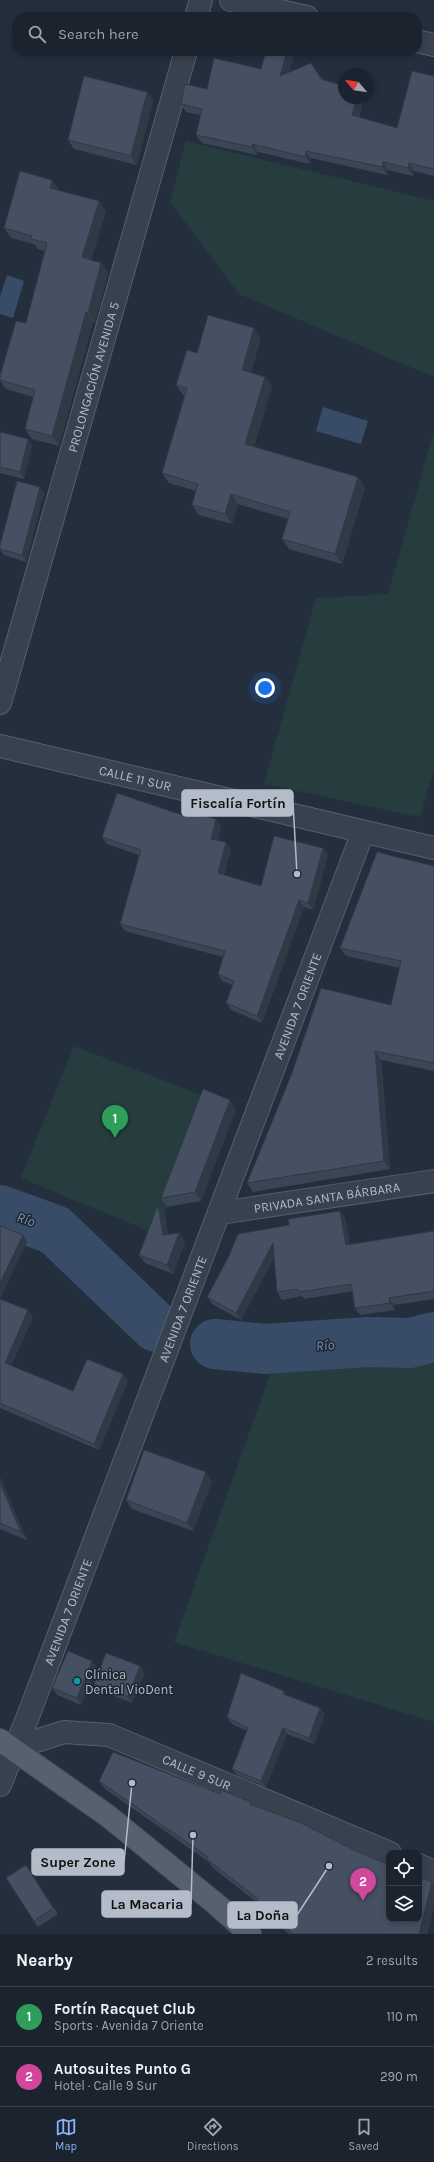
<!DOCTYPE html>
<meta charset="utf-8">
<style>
:root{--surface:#1b232e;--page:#282f3a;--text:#f1f3f6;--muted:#a0a4aa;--line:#39404a;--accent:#8ab4f8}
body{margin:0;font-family:Karla,sans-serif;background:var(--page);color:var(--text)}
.controls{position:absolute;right:12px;bottom:12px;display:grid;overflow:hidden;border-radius:8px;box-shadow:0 2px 6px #0003}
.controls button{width:36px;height:36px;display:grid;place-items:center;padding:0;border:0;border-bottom:1px solid var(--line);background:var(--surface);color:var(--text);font:20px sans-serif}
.compass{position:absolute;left:338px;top:68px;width:36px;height:36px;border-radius:50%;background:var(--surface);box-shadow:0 2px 6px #0003;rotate:299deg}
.you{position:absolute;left:265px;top:688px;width:14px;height:14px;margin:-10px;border:3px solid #fff;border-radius:50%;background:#1a73e8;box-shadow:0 0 0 6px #1a73e833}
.badge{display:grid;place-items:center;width:26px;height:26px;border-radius:50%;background:var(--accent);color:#fff;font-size:13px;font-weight:700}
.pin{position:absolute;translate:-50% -33px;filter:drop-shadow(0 1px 2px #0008)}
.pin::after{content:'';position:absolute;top:21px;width:14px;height:12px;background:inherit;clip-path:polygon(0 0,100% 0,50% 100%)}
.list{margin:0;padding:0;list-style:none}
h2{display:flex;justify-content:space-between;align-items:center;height:52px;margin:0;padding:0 16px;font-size:17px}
h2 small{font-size:13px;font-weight:400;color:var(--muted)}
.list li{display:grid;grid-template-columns:26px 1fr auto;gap:12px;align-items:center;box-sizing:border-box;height:60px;padding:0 16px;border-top:1px solid var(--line)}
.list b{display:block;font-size:15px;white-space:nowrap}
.list p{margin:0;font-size:13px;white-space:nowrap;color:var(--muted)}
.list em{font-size:13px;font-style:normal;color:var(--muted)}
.icon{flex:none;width:22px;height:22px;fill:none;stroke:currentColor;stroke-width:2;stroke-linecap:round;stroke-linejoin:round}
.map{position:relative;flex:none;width:434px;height:1934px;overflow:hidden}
.search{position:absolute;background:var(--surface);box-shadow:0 2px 6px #0003;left:12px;right:12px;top:12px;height:44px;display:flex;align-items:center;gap:10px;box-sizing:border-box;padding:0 14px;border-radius:16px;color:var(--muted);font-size:15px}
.sheet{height:172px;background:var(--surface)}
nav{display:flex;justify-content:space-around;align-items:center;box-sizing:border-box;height:56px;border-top:1px solid var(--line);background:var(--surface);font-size:11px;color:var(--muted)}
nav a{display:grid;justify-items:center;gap:2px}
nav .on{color:var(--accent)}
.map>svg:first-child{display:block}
.green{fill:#263c3f}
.water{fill:#394c67}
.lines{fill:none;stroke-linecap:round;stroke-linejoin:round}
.river{stroke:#394c67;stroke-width:50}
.minor-casing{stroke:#565f6c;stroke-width:24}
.major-casing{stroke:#414a57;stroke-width:24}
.minor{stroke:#38414e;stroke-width:22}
.major{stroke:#56606e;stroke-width:22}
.wall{fill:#3b4654}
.shaded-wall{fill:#303945}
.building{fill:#455162;stroke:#303945}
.culture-dot{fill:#0f9aa8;stroke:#1d2633;stroke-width:1.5}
.labels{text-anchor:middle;stroke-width:3;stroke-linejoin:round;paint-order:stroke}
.street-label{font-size:13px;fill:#b4bcc9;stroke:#1d2633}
.poi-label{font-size:13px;fill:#b4bcc9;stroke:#1d2633;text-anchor:start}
.water-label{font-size:14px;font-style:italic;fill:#7c92b1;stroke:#1d2633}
.leader{fill:none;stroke:#b4bcc9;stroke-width:1.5}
.callout-dot{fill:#b4bcc9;stroke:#1d2633;stroke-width:1.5}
.callout{fill:#b4bcc9;stroke:#b4bcc9;stroke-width:1.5}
.callout-label{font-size:14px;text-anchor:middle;font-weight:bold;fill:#111}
</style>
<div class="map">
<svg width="434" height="1934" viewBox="0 0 434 1934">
<rect width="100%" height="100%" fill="#242f3e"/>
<g class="green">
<path d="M186,141L434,201V377L239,294L170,202Z"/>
<path d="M434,431V769L420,817L264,784L316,598L388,594Z"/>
<path d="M74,1046L209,1098L156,1234L21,1178Z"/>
<path d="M434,1364V1722L174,1642L271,1372Z"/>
</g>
<g class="water">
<path d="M7,275L24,281L13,318L0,314V297Z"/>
<path d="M323,407L368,421L361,444L316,431Z"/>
</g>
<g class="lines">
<g class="river">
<path d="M0,1210L55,1230L156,1327"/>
<path d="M215,1344L265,1349L367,1342L410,1343L434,1337"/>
</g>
<g class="minor-casing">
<g id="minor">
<path d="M231,0L307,17"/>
<path d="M196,17L201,0"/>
<path d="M417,41L434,45"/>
<path id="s1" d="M0,703L186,51"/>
<path id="s2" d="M0,746L434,848"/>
<path id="s3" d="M220,1213L434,1181"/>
<path id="s4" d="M14,1748L64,1732L109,1735L390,1853"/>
<path id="s5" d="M0,1785L27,1719L363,832"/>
<path d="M419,1865L434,1872"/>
</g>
</g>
<g class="major-casing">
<path id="major" d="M0,1740L108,1816L216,1904L250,1934"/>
</g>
<use href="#minor" class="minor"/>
<use href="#major" class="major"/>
</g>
<g class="wall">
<path d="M266,51H295L289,72L317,71L322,79L364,99L359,117L397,128L434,76V176L414,171L413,176L388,170L387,175L311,158L310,164L258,152L257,155L202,143L196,135L201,115L186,112L181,104L207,89L261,69Z"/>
<path d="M147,92L153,100L137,165L74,149L68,140Z"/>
<path d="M52,180L59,191L106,211L91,260L101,263L108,273L95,323L93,322L59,446L32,439L25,429L33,397L6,389L0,381V376L26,323L45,251L38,249L34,244L11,238L4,228Z"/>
<path d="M261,338L251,372L272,386L254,446L365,487L342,564L289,549L282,539L288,519L238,504L232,524L199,515L192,505L196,491L169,483L162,473L185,395H183L176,385L197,353Z"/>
<path d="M0,432L28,439L32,445L24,479L0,473Z"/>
<path d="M44,493L26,562L4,555L0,550V545Z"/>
<path d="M188,817L216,819L221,826L218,840L231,849L224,875L261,886L323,848L328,855L313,910L304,907L262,1023L231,1010L226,1003L233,985L222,981L218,974L223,957L125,931L120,924L139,855L107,844L102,837Z"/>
<path d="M434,866V1071L381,1060L390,1169L253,1192L247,1183L391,1005L400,968L346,956L340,948Z"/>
<path d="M236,1109L201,1201L167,1207L161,1198Z"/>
<path d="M340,1211L345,1218L350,1245L434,1231V1299L394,1305L395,1310L360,1315L355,1308L353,1291L304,1299L302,1296L282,1300L277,1292L274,1258L241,1320L212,1304L207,1297L289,1225Z"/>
<path d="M165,1214L168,1235L179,1233L185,1242L173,1274L145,1263L139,1255Z"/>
<path d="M0,1299L33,1317L11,1366L73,1391L128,1381L99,1450L0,1408Z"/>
<path d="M0,1477L27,1540L0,1529Z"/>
<path d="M212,1481L193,1531L132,1509L126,1500Z"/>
<path d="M97,1668L81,1705L57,1695L52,1688Z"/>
<path d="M145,1672L132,1703L99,1690L94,1684Z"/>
<path d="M284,1691L287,1695L320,1708L325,1714L314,1744L287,1734L266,1787L237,1775L232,1769L247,1731L232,1724L227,1717Z"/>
<path d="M99,1781L220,1794L253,1805L434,1886V1907L427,1934H289L263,1910L259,1904L213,1868L209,1862L105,1789Z"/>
<path d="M30,1872L58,1914L38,1927L34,1921Z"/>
</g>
<g class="shaded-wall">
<path d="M287,51H295L286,84L280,76Z"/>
<path d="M147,92L153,100L137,165L131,156Z"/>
<path d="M357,98H363L364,99L357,122L352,115Z"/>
<path d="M253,144L258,152L257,155L252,147Z"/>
<path d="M306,151L311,158L310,164L305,157Z"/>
<path d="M383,162L388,170L387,175L382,167Z"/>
<path d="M409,163L414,171L413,176L408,168Z"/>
<path d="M52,180L59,190L57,198L50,188Z"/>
<path d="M99,201L106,211L89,267L82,257Z"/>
<path d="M101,263L108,273L95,323L88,313Z"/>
<path d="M86,312L93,322L59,446L52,436Z"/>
<path d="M254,328L261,338L249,380L242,370Z"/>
<path d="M265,377L272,386L252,454L245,444Z"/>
<path d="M28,439L32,445L24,479L20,472Z"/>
<path d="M358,477L365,487L342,564L335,554Z"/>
<path d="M40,487L44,493L26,562L22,555Z"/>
<path d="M231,494L238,504L232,524L225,514Z"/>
<path d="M216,819L221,826L216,846L211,839Z"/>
<path d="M226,842L231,849L222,880L218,873Z"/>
<path d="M323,848L328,855L313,910L308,903Z"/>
<path d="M299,900L304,907L262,1023L257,1016Z"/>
<path d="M375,1051L381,1060L390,1169L384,1161Z"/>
<path d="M230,1100L236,1109L201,1201L195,1192Z"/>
<path d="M158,1205L165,1214L169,1244L163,1235Z"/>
<path d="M340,1211L345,1218L351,1252L346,1245Z"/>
<path d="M179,1233L185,1242L173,1274L167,1265Z"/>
<path d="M23,1235L27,1242L0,1299V1283Z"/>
<path d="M273,1243L278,1251L241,1320L236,1313Z"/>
<path d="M389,1298L394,1305L395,1310L390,1303Z"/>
<path d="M28,1310L33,1317L9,1370L5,1363Z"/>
<path d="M123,1374L128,1381L99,1450L94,1444Z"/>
<path d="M206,1472L212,1481L193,1531L187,1523Z"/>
<path d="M0,1477L27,1540L21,1532L0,1483Z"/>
<path d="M92,1661L97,1668L81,1705L77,1698Z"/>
<path d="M140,1666L145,1672L132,1703L128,1697Z"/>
<path d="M284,1691L288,1697L283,1694Z"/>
<path d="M320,1708L325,1714L314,1744L309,1738Z"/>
<path d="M283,1728L287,1734L266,1787L261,1781Z"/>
<path d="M432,1882L434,1886V1907L427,1934H419Z"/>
</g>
<g class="building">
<path d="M266,51H287L280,76L311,63L321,79L344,86V98H357L352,115L397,128L412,71L434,76V169L409,163L408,168L383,162L382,167L306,151L305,157L253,144L252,147L196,135L202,109L181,104L185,84L207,89L214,58L261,69Z"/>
<path d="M84,76L147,92L131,156L68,140Z"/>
<path d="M20,171L52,180L50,188L99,201L82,257L101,263L88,313L86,312L52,436L25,429L35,390L0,380V376L16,321L26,323L47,243L31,239L32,236L4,228Z"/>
<path d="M208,315L254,328L242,370L265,377L245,444L358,477L335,554L282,539L290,512L231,494L225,514L192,505L198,484L162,473L187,388L176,385L187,350L197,353Z"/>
<path d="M0,432L28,439L20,472L0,467Z"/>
<path d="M17,481L40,487L22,555L0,549V545Z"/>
<path d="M117,793L188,817L189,812L216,819L211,839L226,842L218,873L261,886L274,836L323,848L308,903L299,900L257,1016L226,1003L234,981L218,974L225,951L120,924L141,850L102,837Z"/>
<path d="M377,852L434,866V1063L375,1051L384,1161L247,1183L292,1073L321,988L391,1005L401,961L340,948Z"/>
<path d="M203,1089L230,1100L195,1192L161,1198Z"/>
<path d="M158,1205L163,1235L179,1233L167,1265L139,1255Z"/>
<path d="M340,1211L346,1245L434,1231V1291L389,1298L390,1303L355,1308L351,1284L299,1292L298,1289L277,1292L273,1243L236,1313L207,1297L228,1258L238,1234L289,1225L288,1219Z"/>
<path d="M0,1226L23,1235L0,1283Z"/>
<path d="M0,1299L28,1310L5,1363L73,1391L87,1359L123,1374L94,1444L0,1403Z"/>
<path d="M144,1450L206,1472L187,1523L126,1500Z"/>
<path d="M0,1483L21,1532L0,1523Z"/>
<path d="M68,1651L92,1661L77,1698L52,1688Z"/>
<path d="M106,1653L140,1666L128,1697L94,1684Z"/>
<path d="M241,1673L284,1691L283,1694L320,1708L309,1738L283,1728L261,1781L232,1769L248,1728L227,1717Z"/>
<path d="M113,1752L220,1794L221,1790L251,1802L250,1804L301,1823L354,1850L389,1865V1919H419V1877L432,1882L419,1934H293L257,1901L258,1899L207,1859L208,1857L99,1781Z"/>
<path d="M26,1865L53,1908L34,1921L6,1878Z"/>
</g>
<circle class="culture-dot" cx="77" cy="1681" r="4"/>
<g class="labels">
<g class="street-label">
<text dy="5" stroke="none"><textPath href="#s1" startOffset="339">PROLONGACIÓN AVENIDA 5</textPath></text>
<text dy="5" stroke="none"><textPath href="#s2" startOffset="139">CALLE 11 SUR</textPath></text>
<text dy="5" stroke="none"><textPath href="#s5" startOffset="834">AVENIDA 7 ORIENTE</textPath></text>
<text dy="5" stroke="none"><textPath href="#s3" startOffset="108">PRIVADA SANTA BÁRBARA</textPath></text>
<text dy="5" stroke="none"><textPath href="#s5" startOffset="510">AVENIDA 7 ORIENTE</textPath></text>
<text dy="5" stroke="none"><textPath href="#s5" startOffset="186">AVENIDA 7 ORIENTE</textPath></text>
<text dy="5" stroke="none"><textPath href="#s4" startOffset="193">CALLE 9 SUR</textPath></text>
</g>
<g class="poi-label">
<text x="85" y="1679">Clínica<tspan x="85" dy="15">Dental VioDent</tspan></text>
</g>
<g class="water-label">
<text transform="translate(26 1219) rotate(19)" y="5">Río</text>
<text transform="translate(325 1345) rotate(-4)" y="5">Río</text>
</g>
</g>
<path class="leader" d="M297 874L293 803M132 1783L124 1862M193 1835L191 1904M329 1866L297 1915"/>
<g class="callout-dot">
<circle cx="297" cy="874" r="4"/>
<circle cx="132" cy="1783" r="4"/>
<circle cx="193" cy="1835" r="4"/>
<circle cx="329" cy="1866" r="4"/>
</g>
<g class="callout">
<rect x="182" y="790" width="111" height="26" rx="4"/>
<rect x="32" y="1849" width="92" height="26" rx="4"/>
<rect x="102" y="1891" width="89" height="26" rx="4"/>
<rect x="228" y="1902" width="69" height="26" rx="4"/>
</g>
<g class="callout-label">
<text x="238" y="808">Fiscalía Fortín</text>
<text x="78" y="1867">Super Zone</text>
<text x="147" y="1909">La Macaria</text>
<text x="263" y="1920">La Doña</text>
</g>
</svg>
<div class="controls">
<button><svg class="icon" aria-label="locate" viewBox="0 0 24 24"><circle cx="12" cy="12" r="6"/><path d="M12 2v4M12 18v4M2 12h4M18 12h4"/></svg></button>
<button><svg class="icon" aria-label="layers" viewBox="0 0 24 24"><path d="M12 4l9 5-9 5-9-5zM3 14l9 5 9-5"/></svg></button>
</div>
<svg class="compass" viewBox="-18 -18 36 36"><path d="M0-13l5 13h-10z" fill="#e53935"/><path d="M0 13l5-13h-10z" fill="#a0a4aa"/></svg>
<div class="you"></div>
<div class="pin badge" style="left:115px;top:1138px;background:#2e9e5b">1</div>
<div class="pin badge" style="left:363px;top:1901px;background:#d1479c">2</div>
<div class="search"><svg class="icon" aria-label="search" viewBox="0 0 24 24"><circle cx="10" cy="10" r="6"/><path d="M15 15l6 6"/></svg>Search here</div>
</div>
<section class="sheet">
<h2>Nearby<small>2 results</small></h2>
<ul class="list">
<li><span class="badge" style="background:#2e9e5b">1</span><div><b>Fortín Racquet Club</b><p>Sports · Avenida 7 Oriente</p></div><em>110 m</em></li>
<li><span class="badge" style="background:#d1479c">2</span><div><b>Autosuites Punto G</b><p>Hotel · Calle 9 Sur</p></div><em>290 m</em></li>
</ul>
</section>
<nav>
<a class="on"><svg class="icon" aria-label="map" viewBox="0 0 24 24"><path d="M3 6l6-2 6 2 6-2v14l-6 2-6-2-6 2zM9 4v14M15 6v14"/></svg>Map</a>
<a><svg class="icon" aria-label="directions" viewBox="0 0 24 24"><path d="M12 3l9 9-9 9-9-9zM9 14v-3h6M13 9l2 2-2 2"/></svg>Directions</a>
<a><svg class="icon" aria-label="saved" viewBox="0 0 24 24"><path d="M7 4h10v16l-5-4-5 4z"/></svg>Saved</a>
</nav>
